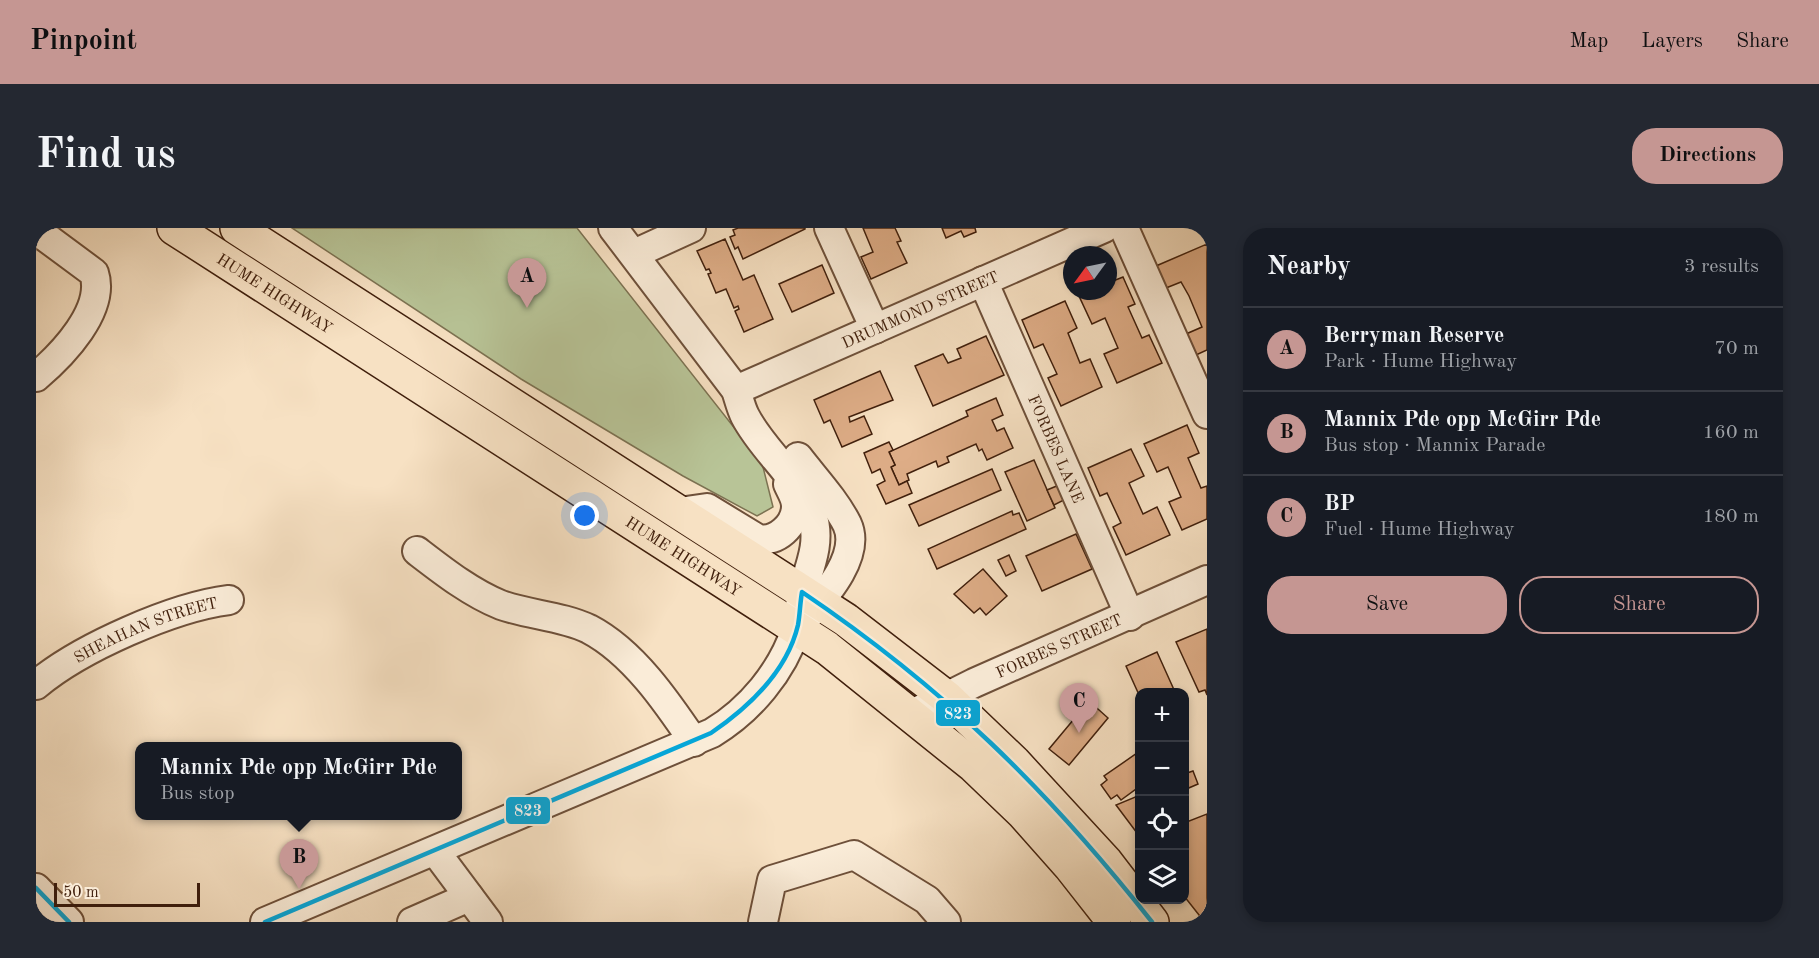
<!DOCTYPE html>
<meta charset="utf-8">
<style>
:root{--surface:#171b24;--page:#242831;--text:#f1f3f6;--muted:#9ea1a6;--line:#363941;--accent:#c59692}
body{margin:0;font-family:"Old Standard TT",serif;background:var(--page);color:var(--text)}
.controls{position:absolute;right:18px;bottom:18px;display:grid;overflow:hidden;border-radius:12px;box-shadow:0 3px 9px #0003}
.controls button{width:54px;height:54px;display:grid;place-items:center;padding:0;border:0;border-bottom:2px solid var(--line);background:var(--surface);color:var(--text);font:30px sans-serif}
.compass{position:absolute;left:1027px;top:18px;width:54px;height:54px;border-radius:50%;background:var(--surface);box-shadow:0 3px 9px #0003;rotate:237deg}
.scale{position:absolute;left:18px;bottom:15px;width:146px;box-sizing:border-box;padding-left:6px;border:3px solid #401f0c;border-top:0;font-size:16px;line-height:21px;white-space:nowrap;color:#401f0c;-webkit-text-stroke:4px #faecd8;paint-order:stroke}
.you{position:absolute;left:549px;top:288px;width:21px;height:21px;margin:-15px;border:4px solid #fff;border-radius:50%;background:#1a73e8;box-shadow:0 0 0 9px #1a73e833}
.badge{display:grid;place-items:center;width:39px;height:39px;border-radius:50%;background:var(--accent);color:#111;font-size:20px;font-weight:700}
.pin{position:absolute;translate:-50% -50px;filter:drop-shadow(0 2px 3px #0008)}
.pin::after{content:'';position:absolute;top:32px;width:21px;height:18px;background:inherit;clip-path:polygon(0 0,100% 0,50% 100%)}
.popup{position:absolute;left:99px;top:514px;width:327px;height:78px;box-sizing:border-box;display:grid;place-content:center;border-radius:12px;background:var(--surface);filter:drop-shadow(0 2px 4px #0005);font-size:20px;white-space:nowrap;color:var(--muted)}
.popup b{font-size:22px;color:var(--text)}
.popup::after{content:'';position:absolute;left:50%;top:100%;margin-left:-12px;border:12px solid transparent;border-top-color:var(--surface)}
.list{margin:0;padding:0;list-style:none}
h2{display:flex;justify-content:space-between;align-items:center;height:78px;margin:0;padding:0 24px;font-size:26px}
h2 small{font-size:20px;font-weight:400;color:var(--muted)}
.list li{display:grid;grid-template-columns:39px 1fr auto;gap:18px;align-items:center;box-sizing:border-box;height:84px;padding:0 24px;border-top:2px solid var(--line)}
.list b{display:block;font-size:22px;white-space:nowrap}
.list p{margin:0;font-size:20px;white-space:nowrap;color:var(--muted)}
.list em{font-size:20px;font-style:normal;color:var(--muted)}
.actions{display:flex;gap:12px;padding:18px 24px}
.actions a{flex:1;padding:14px 0;border:2px solid var(--accent);border-radius:24px;text-align:center;font-size:21px;color:var(--accent)}
.actions .main{background:var(--accent);color:#111}
.icon{flex:none;width:33px;height:33px;fill:none;stroke:currentColor;stroke-width:2;stroke-linecap:round;stroke-linejoin:round}
.map{position:relative;flex:none;width:1171px;height:694px;overflow:hidden;border-radius:24px}
header{display:flex;align-items:center;gap:36px;box-sizing:border-box;height:84px;padding:0 30px;background:var(--accent);color:#111}
header strong{font-size:28px}
nav{display:flex;gap:33px;margin-inline-start:auto;font-size:21px}
.intro{display:flex;align-items:center;justify-content:space-between;box-sizing:border-box;height:144px;padding:0 36px}
h1{margin:0;font-size:42px}
.button{padding:15px 27px;border-radius:24px;background:var(--accent);color:#111;font-size:21px;font-weight:700}
main{display:flex;gap:36px;padding:0 36px}
aside{flex:1;background:var(--surface);border-radius:24px;box-shadow:0 3px 9px #0003}
.map>svg:first-child{display:block}
.green{fill:#b8c497;stroke:#7c7252;stroke-width:1.5}
.building{fill:#dead87;stroke:#401f0c;stroke-width:1.5}
.lines{fill:none;stroke-linecap:round;stroke-linejoin:round}
.minor-casing{stroke:#6e503a;stroke-width:32}
.highway-casing{stroke:#401f0c;stroke-width:36}
.minor{stroke:#faecd8;stroke-width:28}
.highway{stroke:#f7e1c3;stroke-width:33}
.bus-1-casing{stroke:#faecd8;stroke-width:9}
.bus-1{stroke:#06a6d8;stroke-width:4.5}
.labels{text-anchor:middle;stroke-width:5;stroke-linejoin:round;paint-order:stroke}
.street-label{font-size:16px;fill:#401f0c;stroke:#faecd8}
.line-badge{stroke:#faecd8;stroke-width:2}
.badge-label{font-size:16px;text-anchor:middle;font-weight:bold;fill:#fff}
</style>
<header>
<strong>Pinpoint</strong>
<nav><a>Map</a><a>Layers</a><a>Share</a></nav>
</header>
<div class="intro"><h1>Find us</h1><a class="button">Directions</a></div>
<main>
<div class="map">
<svg width="1171" height="694" viewBox="0 0 1171 694">
<rect width="100%" height="100%" fill="#f7e1c3"/>
<filter id="stains"><feTurbulence type="fractalNoise" baseFrequency=".00333" numOctaves="4"/><feColorMatrix values="0 0 0 0 .2 0 0 0 0 .09 0 0 0 0 .02 0 0 0 .5 -.17"/></filter>
<radialGradient id="worn" r=".72"><stop offset=".6" stop-color="#630" stop-opacity="0"/><stop offset="1" stop-color="#630" stop-opacity=".3"/></radialGradient>
<path class="green" d="M256,0H541L726,235L737,279L721,288L647,248L485,151Z"/>
<g class="building">
<path d="M702,0H769V1L707,31L702,19L699,21L694,9L699,7L697,2Z"/>
<path d="M827,0H859L865,13L861,14L871,35L835,51L825,29L837,24Z"/>
<path d="M906,0H939L940,4L928,9L925,3L910,10Z"/>
<path d="M689,11L707,52L718,47L737,91L708,104L699,83L703,81L702,78L698,80L690,61L680,65L672,46L675,45L673,41L670,42L661,23Z"/>
<path d="M1171,16V122L1160,127L1150,106L1166,99L1153,68L1145,54L1130,60L1120,38Z"/>
<path d="M786,37L798,65L756,84L743,56Z"/>
<path d="M1087,49L1099,76L1092,79L1106,110L1113,107L1126,135L1081,155L1068,126L1082,120L1069,90L1056,96L1043,68L1054,63H1072V55Z"/>
<path d="M1029,73L1041,100L1032,105L1044,135L1054,131L1066,159L1025,178L1012,150L1021,146L1007,116L998,120L986,92Z"/>
<path d="M950,108L968,147L897,178L879,138L907,126L912,135L925,130L921,121Z"/>
<path d="M844,143L857,172L813,189L814,194L828,188L836,206L806,219L794,192L788,195L778,172Z"/>
<path d="M960,170L967,187L956,192L961,203L968,200L977,220L951,232L946,221L943,223L940,216L911,229L913,234L902,239L900,233L871,246L873,252L863,257L855,239L859,237L853,224L932,188L930,183Z"/>
<path d="M1151,197L1163,225L1152,230L1165,260L1171,258V291L1146,302L1133,274L1145,269L1132,239L1121,244L1108,216Z"/>
<path d="M853,214L857,222L853,224L859,237L855,239L863,257L871,253L876,265L850,276L841,257L849,253L844,241L836,245L828,225Z"/>
<path d="M1095,221L1108,248L1093,255L1107,286L1121,279L1134,307L1090,327L1077,299L1085,295L1071,265L1064,268L1052,240Z"/>
<path d="M998,232L1019,280L991,293L969,244Z"/>
<path d="M956,241L965,262L883,298L873,277Z"/>
<path d="M1028,255L1034,269L1018,277L1011,262Z"/>
<path d="M976,283L977,287L983,285L990,301L901,341L892,321Z"/>
<path d="M1040,306L1056,341L1006,363L990,328Z"/>
<path d="M973,327L980,343L970,348L962,332Z"/>
<path d="M947,341L971,368L950,387L944,380L938,385L918,366Z"/>
<path d="M1171,401V467L1169,462L1163,464L1140,414Z"/>
<path d="M1121,424L1139,464H1104V469L1090,438Z"/>
<path d="M1053,473L1072,490L1033,537L1013,521Z"/>
<path d="M1104,523V558L1085,572L1081,567L1075,571L1065,557L1071,552L1068,548Z"/>
<path d="M1157,543L1162,556L1148,562V546Z"/>
<path d="M1104,567V609L1080,577Z"/>
<path d="M1171,586V690L1167,692L1148,668V595Z"/>
</g>
<g class="lines">
<g class="minor-casing">
<g id="minor">
<path d="M793,0L839,101"/>
<path d="M1088,0L1171,186"/>
<path d="M0,2L58,45C70,82 26,127 0,149"/>
<path d="M598,26L655,0"/>
<path id="s1" d="M947,53L1094,388"/>
<path id="s2" d="M700,162L1068,0"/>
<path d="M762,229C778,250 799,272 811,296C826,328 787,370 768,392"/>
<path d="M643,284L671,280L722,311C740,315 760,297 760,278C760,270 755,263 752,256"/>
<path d="M381,323C407,343 435,365 465,377C493,387 526,388 553,401C597,424 631,474 658,514"/>
<path id="s3" d="M0,457C44,420 137,379 193,372"/>
<path id="s4" d="M876,486L938,455L1171,352"/>
<path d="M399,623L452,694"/>
<path d="M0,660L33,694"/>
<path d="M229,694L676,505C714,482 746,444 760,401C765,388 763,374 767,361C775,336 785,312 776,286C762,248 727,223 709,188C705,180 703,171 700,162L577,0"/>
<path d="M376,694L433,669"/>
<path d="M727,694L736,652L818,627L891,672L910,694"/>
</g>
</g>
<g class="highway-casing">
<g id="highway">
<path id="s5" d="M138,0L791,420L938,538L987,585L1034,638L1078,694"/>
<path d="M201,0L810,392L910,469L978,534L1070,634L1116,694"/>
</g>
</g>
<use href="#minor" class="minor"/>
<use href="#highway" class="highway"/>
<g class="bus-1-casing">
<g id="bus-1">
<path d="M0,660L33,694"/>
<path d="M229,694L675,505C713,479 751,444 762,397C764,386 764,375 766,364C908,460 1010,560 1116,694"/>
</g>
</g>
<use href="#bus-1" class="bus-1"/>
</g>
<g class="labels">
<g class="street-label">
<text dy="6" stroke="none"><textPath href="#s5" startOffset="120">HUME HIGHWAY</textPath></text>
<text dy="6" stroke="none"><textPath href="#s2" startOffset="201">DRUMMOND STREET</textPath></text>
<text dy="6" stroke="none"><textPath href="#s1" startOffset="183">FORBES LANE</textPath></text>
<text dy="6" stroke="none"><textPath href="#s5" startOffset="606">HUME HIGHWAY</textPath></text>
<text dy="6" stroke="none"><textPath href="#s3" startOffset="124">SHEAHAN STREET</textPath></text>
<text dy="6" stroke="none"><textPath href="#s4" startOffset="162">FORBES STREET</textPath></text>
</g>
</g>
<g class="line-badge">
<rect x="899" y="471" width="46" height="28" rx="6" fill="#06a6d8"/>
<rect x="469" y="568" width="46" height="29" rx="6" fill="#06a6d8"/>
</g>
<g class="badge-label">
<text x="922" y="491">823</text>
<text x="492" y="588">823</text>
</g>
<rect width="100%" height="100%" filter="url(#stains)"/>
<rect width="100%" height="100%" fill="url(#worn)"/>
</svg>
<div class="controls">
<button>+</button>
<button>−</button>
<button><svg class="icon" aria-label="locate" viewBox="0 0 24 24"><circle cx="12" cy="12" r="6"/><path d="M12 2v4M12 18v4M2 12h4M18 12h4"/></svg></button>
<button><svg class="icon" aria-label="layers" viewBox="0 0 24 24"><path d="M12 4l9 5-9 5-9-5zM3 14l9 5 9-5"/></svg></button>
</div>
<svg class="compass" viewBox="-18 -18 36 36"><path d="M0-13l5 13h-10z" fill="#e53935"/><path d="M0 13l5-13h-10z" fill="#9ea1a6"/></svg>
<div class="scale">50 m</div>
<div class="you"></div>
<div class="pin badge" style="left:491px;top:80px">A</div>
<div class="pin badge" style="left:263px;top:661px">B</div>
<div class="popup"><b>Mannix Pde opp McGirr Pde</b>Bus stop</div>
<div class="pin badge" style="left:1043px;top:505px">C</div>
</div>
<aside>
<h2>Nearby<small>3 results</small></h2>
<ul class="list">
<li><span class="badge">A</span><div><b>Berryman Reserve</b><p>Park · Hume Highway</p></div><em>70 m</em></li>
<li><span class="badge">B</span><div><b>Mannix Pde opp McGirr Pde</b><p>Bus stop · Mannix Parade</p></div><em>160 m</em></li>
<li><span class="badge">C</span><div><b>BP</b><p>Fuel · Hume Highway</p></div><em>180 m</em></li>
</ul>
<div class="actions"><a class="main">Save</a><a>Share</a></div>
</aside>
</main>
